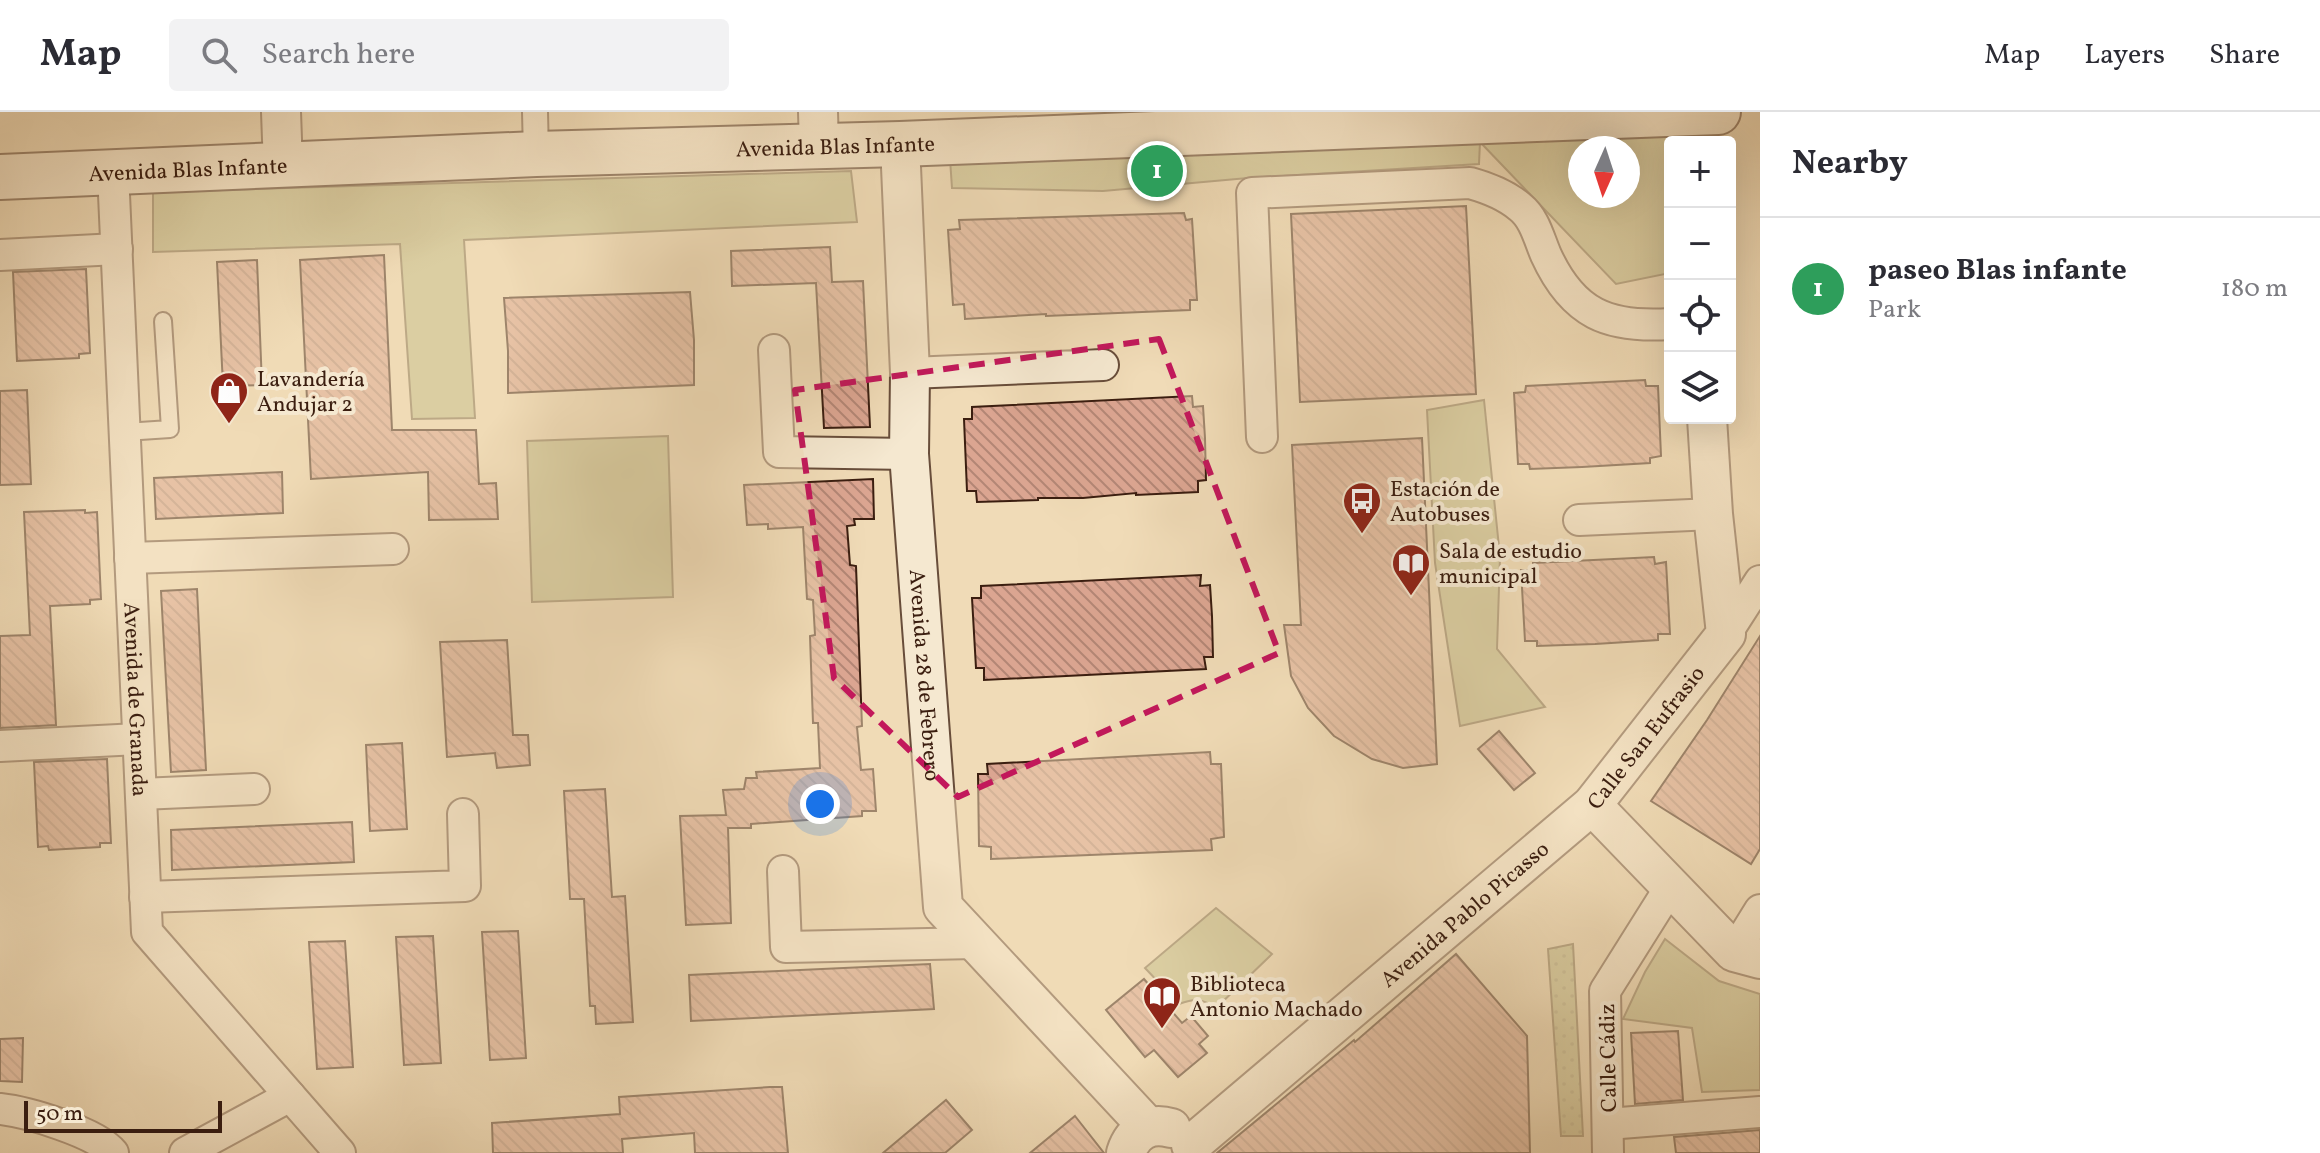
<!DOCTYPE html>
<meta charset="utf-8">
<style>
:root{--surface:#fff;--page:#f2f2f3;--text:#2b2b33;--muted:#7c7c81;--line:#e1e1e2;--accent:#0f766e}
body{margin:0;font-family:Vollkorn,serif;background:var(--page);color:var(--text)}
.controls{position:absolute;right:24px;top:24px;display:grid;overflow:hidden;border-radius:8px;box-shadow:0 8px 32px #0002}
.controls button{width:72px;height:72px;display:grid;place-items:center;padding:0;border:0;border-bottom:2px solid var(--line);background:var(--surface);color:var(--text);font:40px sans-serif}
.compass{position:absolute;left:1568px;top:24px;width:72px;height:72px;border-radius:50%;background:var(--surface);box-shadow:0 8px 32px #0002;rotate:183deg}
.scale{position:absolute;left:24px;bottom:20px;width:198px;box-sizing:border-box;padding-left:8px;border:4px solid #3b1e10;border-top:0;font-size:22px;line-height:28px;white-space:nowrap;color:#3b1e10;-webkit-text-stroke:6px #f5e8d0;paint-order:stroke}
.you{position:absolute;left:820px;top:692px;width:28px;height:28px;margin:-20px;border:6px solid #fff;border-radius:50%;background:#1a73e8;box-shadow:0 0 0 12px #1a73e833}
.badge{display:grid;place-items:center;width:52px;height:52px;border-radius:50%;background:var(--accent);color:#fff;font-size:26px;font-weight:700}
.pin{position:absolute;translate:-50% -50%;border:4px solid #fff;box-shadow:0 2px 8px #0006}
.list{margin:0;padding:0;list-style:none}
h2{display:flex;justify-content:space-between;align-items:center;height:104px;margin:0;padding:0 32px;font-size:34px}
h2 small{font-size:26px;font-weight:400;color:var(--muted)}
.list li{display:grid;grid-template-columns:52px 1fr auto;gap:24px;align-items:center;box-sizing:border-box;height:144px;padding:0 32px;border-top:2px solid var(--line)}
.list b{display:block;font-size:30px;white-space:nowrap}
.list p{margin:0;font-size:26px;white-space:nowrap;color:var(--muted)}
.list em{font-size:26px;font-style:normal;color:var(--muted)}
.icon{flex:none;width:44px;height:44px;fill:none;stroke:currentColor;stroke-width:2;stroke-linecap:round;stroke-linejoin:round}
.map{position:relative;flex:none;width:1760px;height:1041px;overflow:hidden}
header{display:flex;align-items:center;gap:48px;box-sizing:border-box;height:112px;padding:0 40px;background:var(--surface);border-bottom:2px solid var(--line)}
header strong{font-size:38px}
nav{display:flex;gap:44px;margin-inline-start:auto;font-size:28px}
.search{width:560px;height:72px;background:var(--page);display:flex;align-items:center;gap:20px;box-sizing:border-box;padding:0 28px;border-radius:8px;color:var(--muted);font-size:30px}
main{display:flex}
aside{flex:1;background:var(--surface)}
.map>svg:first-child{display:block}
.grass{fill:url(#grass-dots);stroke:#7e6e4d;stroke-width:2}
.park{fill:#c0be8a;stroke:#7e6e4d;stroke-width:2;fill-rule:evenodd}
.building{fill:url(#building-back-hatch);stroke:#3b1e10;stroke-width:2}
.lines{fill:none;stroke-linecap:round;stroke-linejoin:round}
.service-casing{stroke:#684d3a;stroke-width:20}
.pedestrian-casing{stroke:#684d3a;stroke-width:28}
.minor-casing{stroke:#684d3a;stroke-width:34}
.tertiary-casing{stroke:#684d3a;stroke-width:42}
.secondary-casing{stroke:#3b1e10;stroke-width:48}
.service{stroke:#f5e8d0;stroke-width:16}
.pedestrian{stroke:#f5e8d0;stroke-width:24}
.minor{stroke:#f5e8d0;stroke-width:30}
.tertiary{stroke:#f5e8d0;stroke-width:38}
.secondary{stroke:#f5e8d0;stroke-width:44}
.marked{fill:none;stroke:#c2185b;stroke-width:6;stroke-dasharray:16 10;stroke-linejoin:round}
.labels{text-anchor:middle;stroke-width:8;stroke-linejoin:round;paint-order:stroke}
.street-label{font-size:22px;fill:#3b1e10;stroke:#f5e8d0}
.poi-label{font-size:22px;fill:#3b1e10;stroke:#f5e8d0;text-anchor:start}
</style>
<header>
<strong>Map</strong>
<div class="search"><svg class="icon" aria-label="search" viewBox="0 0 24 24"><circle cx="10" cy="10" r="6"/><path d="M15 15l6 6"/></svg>Search here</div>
<nav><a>Map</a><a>Layers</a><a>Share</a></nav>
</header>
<main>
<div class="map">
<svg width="1760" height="1041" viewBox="0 0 1760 1041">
<defs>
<pattern id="grass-dots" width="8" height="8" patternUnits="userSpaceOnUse" patternTransform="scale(2)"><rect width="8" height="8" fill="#c0be8a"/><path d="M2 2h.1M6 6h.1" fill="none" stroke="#a6a376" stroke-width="1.8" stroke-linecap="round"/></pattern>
<pattern id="building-back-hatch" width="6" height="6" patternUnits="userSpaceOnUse" patternTransform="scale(2)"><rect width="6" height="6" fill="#dba591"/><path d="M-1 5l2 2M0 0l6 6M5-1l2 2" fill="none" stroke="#b38675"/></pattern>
</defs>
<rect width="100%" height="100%" fill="#f0dbb7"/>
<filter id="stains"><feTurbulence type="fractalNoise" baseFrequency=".0025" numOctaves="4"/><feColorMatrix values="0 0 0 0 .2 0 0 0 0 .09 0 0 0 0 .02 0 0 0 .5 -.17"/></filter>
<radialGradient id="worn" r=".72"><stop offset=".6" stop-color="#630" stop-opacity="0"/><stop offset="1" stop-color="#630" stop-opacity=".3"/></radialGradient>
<path class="grass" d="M1573,832L1583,1024H1561L1548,837Z"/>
<g class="park">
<path d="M1673,15V30H1670V161L1616,172L1480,30L1479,52L1248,66L1103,79L952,76L950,47ZM1580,36H1628V84H1580Z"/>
<path d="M851,59L857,110L464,128L475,306L412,307L400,132L153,140V80Z"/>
<path d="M1484,288L1500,445L1497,537L1545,595L1460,614L1435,451L1427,298Z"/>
<path d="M668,324L673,485L532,490L527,329Z"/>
<path d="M1216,796L1272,842L1215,897C1203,885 1193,887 1179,892L1145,856Z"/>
<path d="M1665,827L1719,869L1760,882V978L1702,980L1692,916L1623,907L1645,860Z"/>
</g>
<g class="building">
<path d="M1466,94L1476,282L1300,290L1291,102Z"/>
<path d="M1184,101L1186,108L1192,107L1197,188H1190V198L1046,204V202L965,207L964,192L953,193L948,118L960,117L959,108Z"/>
<path d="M830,135L832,170L863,169L870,315L824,316L816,171L732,174L731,139Z"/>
<path d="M384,143L392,318H476L479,372L496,371L498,407L429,408L428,360L311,367L300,148Z"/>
<path d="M257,148L262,273L223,274L217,150Z"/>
<path d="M86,157L90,241L79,242V246L17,249L13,160Z"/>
<path d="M690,180L694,228V273L508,281V239L504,186Z"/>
<path d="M1645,268L1646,274H1658L1661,344L1650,346V351L1582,355L1530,357L1529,352H1518L1514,281L1525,280L1526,274Z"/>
<path d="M27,278L31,372L0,373V279Z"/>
<path d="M1192,284L1193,295L1203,294L1205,326L1206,368L1198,369V380L1136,383V381L1083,386H1038V388L977,390L976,379H967L964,307H972V295Z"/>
<path d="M1422,326L1437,652L1403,656L1372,647L1334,624L1308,596L1291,564L1284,513H1301L1292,333Z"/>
<path d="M282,360L283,401L156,407L154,366Z"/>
<path d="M873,367L874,407H854L855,413L847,414L850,453L856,454L862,614L857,615L861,658L873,657L876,699H862V704L751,712V716H728L731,811L686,813L680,704L726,703L723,678L744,677L746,666H757L756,660L820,656L818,611H813L812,583L810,524L815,523L813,488L807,487L803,415L768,417V412L747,413L744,373Z"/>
<path d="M85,398V401L97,400L101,487L90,488V492L50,494L56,613L0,616V524L30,523L24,400Z"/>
<path d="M1654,445L1655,452L1666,450L1670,522H1658V528L1595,532L1537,534V529H1525L1521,458H1533V451Z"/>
<path d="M1201,463L1200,474L1210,473L1212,504L1213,545H1204L1206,557L984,568V556H976L972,486H981V474Z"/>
<path d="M197,477L206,658L171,660L161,479Z"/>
<path d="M1760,524V737L1751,752L1651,689L1707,608Z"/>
<path d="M507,528L513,623H528L530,653L497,656L495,641L447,645L440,530Z"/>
<path d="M1499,619L1535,661L1514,678L1478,637Z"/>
<path d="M402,631L407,717L370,719L366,633Z"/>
<path d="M1210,640L1211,652H1221L1224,725L1211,727L1212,738L991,747V735L979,734L978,662H988L987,652Z"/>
<path d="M107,647L111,731H100V735L49,738L48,734L38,735L34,650Z"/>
<path d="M605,677L612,785L625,784L633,910L596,912L595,894H590L584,787H570L564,679Z"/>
<path d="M352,710L354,750L172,758L171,718Z"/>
<path d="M518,819L526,946L490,948L482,820Z"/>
<path d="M433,824L441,951L404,953L396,825Z"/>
<path d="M345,829L353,955L317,957L309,830Z"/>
<path d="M1456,842L1527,924L1530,1041H1217L1354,928L1355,930Z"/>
<path d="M930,852L934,897L691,909L689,863Z"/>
<path d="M1144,867L1182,911L1191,904L1208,924L1199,932L1207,941L1178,965L1154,938L1145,945L1106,898Z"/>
<path d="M1678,919L1683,988L1635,992L1631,921Z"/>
<path d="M23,926L22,970L0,969V927Z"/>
<path d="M770,975H782L788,1041H695L694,1021L622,1027L623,1041H493L492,1011L620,1002L619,985Z"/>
<path d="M946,988L972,1018L945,1041H883Z"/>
<path d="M1075,1004L1104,1041H1030Z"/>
<path d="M1760,1018V1041H1676L1674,1025Z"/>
</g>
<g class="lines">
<g class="service-casing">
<path id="service" d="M125,320L170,317L163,209"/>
</g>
<g class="pedestrian-casing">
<path id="pedestrian" d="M535,0L536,42"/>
</g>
<g class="minor-casing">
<g id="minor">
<path id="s1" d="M113,60L147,820L340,1041"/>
<path d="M0,143L117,137"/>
<path d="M774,238L779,340L909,342"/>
<path d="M910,261L1103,253"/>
<path d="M1262,325L1252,81L1470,71C1488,76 1506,83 1520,95C1535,107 1539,127 1546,143C1573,202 1608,216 1670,212"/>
<path d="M1579,408L1713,402"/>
<path d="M130,446L393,437"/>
<path d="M1726,522L1760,469"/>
<path d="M0,634L138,627"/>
<path d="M141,682L254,677"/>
<path d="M783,759L786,835L976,831"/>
<path d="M145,785L465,774L463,702"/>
<path d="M1734,840L1760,798"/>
<path d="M0,997C27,1000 96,1020 113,1041"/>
<path d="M1608,1012L1760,1000"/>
<path d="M185,1041L290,984"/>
<path d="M1608,1041L1605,879L1671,774"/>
</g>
</g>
<g class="tertiary-casing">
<g id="tertiary">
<path d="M281,0L283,55"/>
<path d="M818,0L819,34"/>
<path id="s2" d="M900,32L910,261L909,342L943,795L1148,1015"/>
<path d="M1592,693L1734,840L1760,847"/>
<path id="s3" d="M1191,1033L1592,693L1726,522L1713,402L1707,306"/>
<path d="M1126,1041C1133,1019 1150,1010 1171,1016"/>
</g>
</g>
<g class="secondary-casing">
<g id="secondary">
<path id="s4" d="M0,65L536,42L900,32L1718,0"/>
</g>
</g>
<use href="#service" class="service"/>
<use href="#pedestrian" class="pedestrian"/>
<use href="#minor" class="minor"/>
<use href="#tertiary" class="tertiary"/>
<use href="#secondary" class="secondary"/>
</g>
<path d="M0 0H1760V1041H0ZM1159,227L1279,541L958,685L834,566L795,278Z" fill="#f0dbb7" fill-opacity=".55" fill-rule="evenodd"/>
<path class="marked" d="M1159,227L1279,541L958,685L834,566L795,278Z"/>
<defs>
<g id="shop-pin" transform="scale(2)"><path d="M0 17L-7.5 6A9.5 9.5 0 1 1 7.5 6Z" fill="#8f2418" stroke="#f5e8d0"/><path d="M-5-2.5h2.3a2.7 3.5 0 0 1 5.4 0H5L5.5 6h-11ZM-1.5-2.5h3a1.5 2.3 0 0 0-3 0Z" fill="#fff"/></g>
<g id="bus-pin" transform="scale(2)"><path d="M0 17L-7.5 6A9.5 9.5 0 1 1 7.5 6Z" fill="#8f2418" stroke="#f5e8d0"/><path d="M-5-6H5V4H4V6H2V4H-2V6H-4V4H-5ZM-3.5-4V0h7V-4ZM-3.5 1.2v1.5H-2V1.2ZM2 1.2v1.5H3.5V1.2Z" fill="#fff"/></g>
<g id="library-pin" transform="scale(2)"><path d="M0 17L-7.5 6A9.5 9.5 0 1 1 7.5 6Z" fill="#8f2418" stroke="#f5e8d0"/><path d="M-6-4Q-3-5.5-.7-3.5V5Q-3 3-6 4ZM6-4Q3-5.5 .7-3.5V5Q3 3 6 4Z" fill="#fff"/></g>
</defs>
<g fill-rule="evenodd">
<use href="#shop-pin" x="229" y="279"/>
<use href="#bus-pin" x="1362" y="389"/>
<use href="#library-pin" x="1411" y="451"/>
<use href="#library-pin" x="1162" y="884"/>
</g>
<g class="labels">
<g class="street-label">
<text dy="8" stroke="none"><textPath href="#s4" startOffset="836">Avenida Blas Infante</textPath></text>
<text dy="8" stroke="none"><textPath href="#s4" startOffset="188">Avenida Blas Infante</textPath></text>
<text dy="8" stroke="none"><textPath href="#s2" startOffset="532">Avenida 28 de Febrero</textPath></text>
<text dy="8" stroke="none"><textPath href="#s1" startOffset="528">Avenida de Granada</textPath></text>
<text dy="8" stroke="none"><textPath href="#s3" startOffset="612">Calle San Eufrasio</textPath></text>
<text dy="8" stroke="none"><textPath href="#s3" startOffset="358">Avenida Pablo Picasso</textPath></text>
<text transform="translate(1607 946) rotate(-91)" y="8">Calle Cádiz</text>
</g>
<g class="poi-label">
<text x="257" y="274">Lavandería<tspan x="257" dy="25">Andujar 2</tspan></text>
<text x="1390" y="384">Estación de<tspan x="1390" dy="25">Autobuses</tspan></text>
<text x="1439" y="446">Sala de estudio<tspan x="1439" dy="25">municipal</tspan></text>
<text x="1190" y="879">Biblioteca<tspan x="1190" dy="25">Antonio Machado</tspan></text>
</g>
</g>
<rect width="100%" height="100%" filter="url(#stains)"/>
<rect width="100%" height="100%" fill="url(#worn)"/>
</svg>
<div class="controls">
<button>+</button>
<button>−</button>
<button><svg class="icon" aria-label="locate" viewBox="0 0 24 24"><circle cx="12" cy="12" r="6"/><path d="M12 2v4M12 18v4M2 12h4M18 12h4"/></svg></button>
<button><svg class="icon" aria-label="layers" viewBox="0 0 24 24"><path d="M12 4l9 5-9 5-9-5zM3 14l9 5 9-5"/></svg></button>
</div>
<svg class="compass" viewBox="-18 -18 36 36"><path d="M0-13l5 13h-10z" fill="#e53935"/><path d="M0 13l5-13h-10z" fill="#7c7c81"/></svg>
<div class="scale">50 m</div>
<div class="you"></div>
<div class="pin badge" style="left:1157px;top:59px;background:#2e9e5b">1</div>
</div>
<aside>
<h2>Nearby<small></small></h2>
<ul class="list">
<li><span class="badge" style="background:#2e9e5b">1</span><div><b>paseo Blas infante</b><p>Park</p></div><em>180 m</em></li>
</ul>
</aside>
</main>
